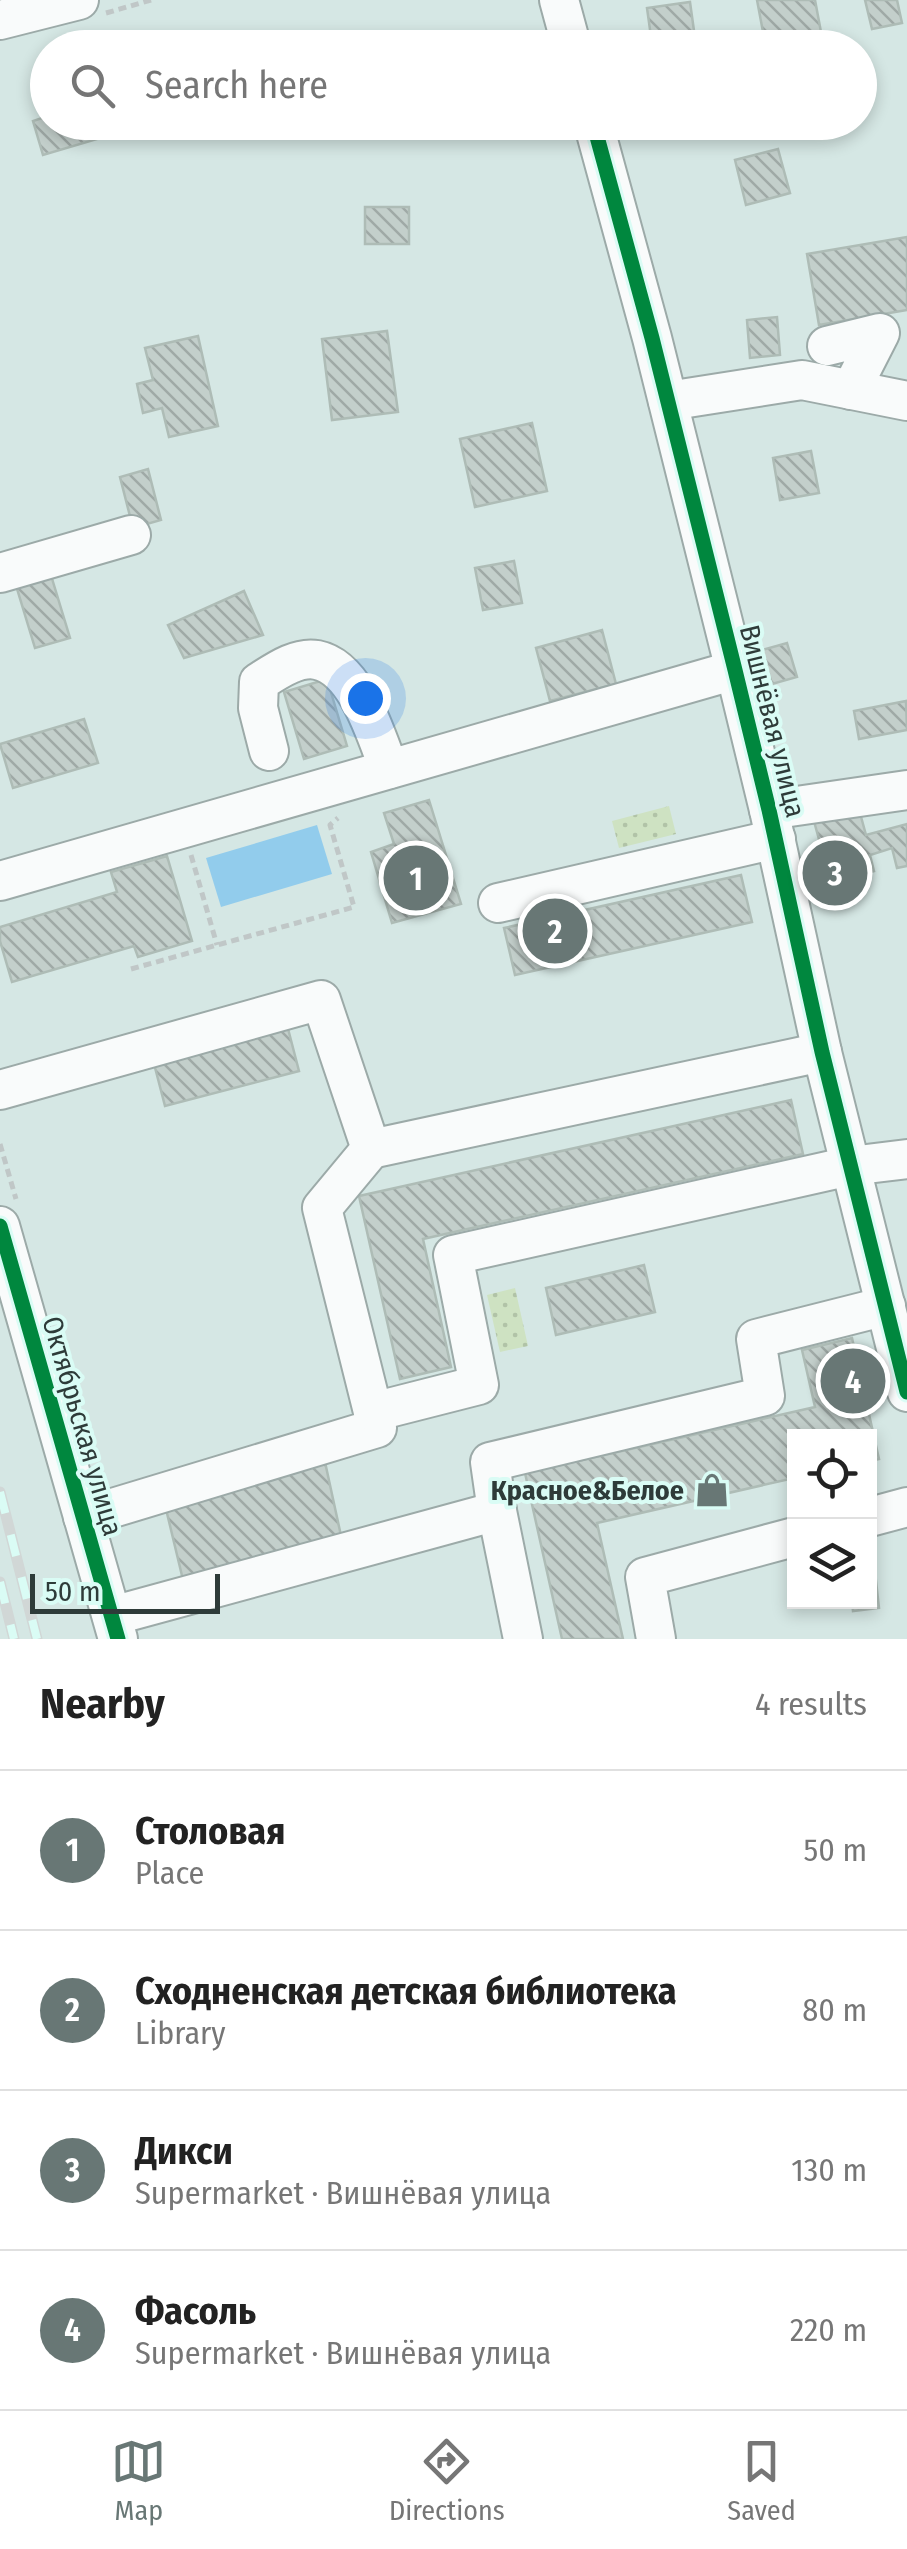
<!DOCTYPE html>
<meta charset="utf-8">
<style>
:root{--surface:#fff;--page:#f6f6f6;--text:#222;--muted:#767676;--line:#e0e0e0;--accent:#687775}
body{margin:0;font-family:"Fira Sans Condensed",sans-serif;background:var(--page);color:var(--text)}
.controls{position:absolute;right:30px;bottom:30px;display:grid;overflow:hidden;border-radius:0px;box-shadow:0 5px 15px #0003}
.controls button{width:90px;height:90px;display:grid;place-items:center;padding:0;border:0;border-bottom:2px solid var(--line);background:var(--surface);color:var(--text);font:50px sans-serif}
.scale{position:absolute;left:30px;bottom:25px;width:190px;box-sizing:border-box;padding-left:10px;border:5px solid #2e3b39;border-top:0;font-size:28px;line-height:35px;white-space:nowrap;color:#2e3b39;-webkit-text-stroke:8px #dafcf5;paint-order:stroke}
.you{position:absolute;left:365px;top:698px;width:35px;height:35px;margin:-25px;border:8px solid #fff;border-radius:50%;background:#1a73e8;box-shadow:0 0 0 15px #1a73e833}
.badge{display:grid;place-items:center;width:65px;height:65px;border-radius:50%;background:var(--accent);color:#fff;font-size:32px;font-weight:700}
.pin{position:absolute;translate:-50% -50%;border:5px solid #fff;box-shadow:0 2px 10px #0006}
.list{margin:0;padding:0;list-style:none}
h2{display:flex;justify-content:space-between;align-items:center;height:130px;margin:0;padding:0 40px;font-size:42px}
h2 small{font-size:32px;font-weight:400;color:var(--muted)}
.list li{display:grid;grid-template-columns:65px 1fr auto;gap:30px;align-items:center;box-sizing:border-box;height:160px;padding:0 40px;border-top:2px solid var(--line)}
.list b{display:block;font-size:38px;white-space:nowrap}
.list p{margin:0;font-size:32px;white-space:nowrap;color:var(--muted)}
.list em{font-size:32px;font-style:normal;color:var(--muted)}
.icon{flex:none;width:55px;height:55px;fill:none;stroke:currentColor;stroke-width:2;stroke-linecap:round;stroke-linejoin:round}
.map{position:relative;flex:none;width:907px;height:1639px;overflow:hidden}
.search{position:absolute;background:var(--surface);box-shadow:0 5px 15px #0003;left:30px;right:30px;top:30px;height:110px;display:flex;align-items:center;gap:25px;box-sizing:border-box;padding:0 35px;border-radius:55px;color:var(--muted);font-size:38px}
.sheet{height:770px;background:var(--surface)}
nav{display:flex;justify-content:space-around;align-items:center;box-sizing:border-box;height:140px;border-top:2px solid var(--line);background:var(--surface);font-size:28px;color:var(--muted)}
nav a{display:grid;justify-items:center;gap:5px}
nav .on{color:var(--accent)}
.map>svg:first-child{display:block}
.park{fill:url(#park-dots)}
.water{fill:#92ccec}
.building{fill:url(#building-back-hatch);stroke:#aebcb6;stroke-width:2.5}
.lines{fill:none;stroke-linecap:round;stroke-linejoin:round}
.minor-casing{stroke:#9caaa8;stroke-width:42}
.path{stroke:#c0c7c7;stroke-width:5;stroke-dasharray:8 5;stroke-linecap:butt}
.minor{stroke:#f9fbfb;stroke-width:38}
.rail-casing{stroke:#d1d7d6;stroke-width:11}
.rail{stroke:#dafcf5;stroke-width:8;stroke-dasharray:22;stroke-linecap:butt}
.cycleway-casing{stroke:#dafcf5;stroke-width:21}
.cycleway{stroke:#00873e;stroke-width:15}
.labels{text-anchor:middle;stroke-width:8;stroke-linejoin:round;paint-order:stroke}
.street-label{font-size:28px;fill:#2e3b39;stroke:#dafcf5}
.poi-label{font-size:28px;font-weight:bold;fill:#2e3b39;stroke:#dafcf5;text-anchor:end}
</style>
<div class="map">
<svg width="907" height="1639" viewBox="0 0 907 1639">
<defs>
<pattern id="park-dots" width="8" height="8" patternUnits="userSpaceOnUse" patternTransform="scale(2.5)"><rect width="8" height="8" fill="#cee2c2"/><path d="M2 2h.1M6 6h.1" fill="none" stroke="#b1c3a7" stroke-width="1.8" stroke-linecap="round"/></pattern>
<pattern id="building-back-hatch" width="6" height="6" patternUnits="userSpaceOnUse" patternTransform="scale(2.5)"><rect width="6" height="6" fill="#c3cfcb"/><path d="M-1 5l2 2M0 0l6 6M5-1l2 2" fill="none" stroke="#9fa9a6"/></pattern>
</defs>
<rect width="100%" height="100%" fill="#d5e7e4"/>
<g class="park">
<path d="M669,806L676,834L619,848L612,821Z"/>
<path d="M515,1288L528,1346L500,1352L487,1295Z"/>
</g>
<path class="water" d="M317,825L332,874L221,907L206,858Z"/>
<g class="building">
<path d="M757,0H815L824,48H766Z"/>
<path d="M865,0H897L902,23L872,29Z"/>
<path d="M690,2L695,38L652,44L647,8Z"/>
<path d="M386,37L389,48H352Z"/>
<path d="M48,116V122H100L104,137L43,155L33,121Z"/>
<path d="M778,149L790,193L746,205L735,160Z"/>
<rect x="365" y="207" width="44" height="37"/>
<path d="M907,237V310L819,325L807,254Z"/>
<path d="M777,317L780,355L750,358L747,320Z"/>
<path d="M387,331L398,412L332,420L322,339Z"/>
<path d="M198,336L218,426L169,437L162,408L143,413L137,384L153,380L145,348Z"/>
<path d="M532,423L547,491L475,507L460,439Z"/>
<path d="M811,451L819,493L780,500L773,458Z"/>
<path d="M148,469L161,520L133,528L120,477Z"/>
<path d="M514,561L522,603L483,610L475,568Z"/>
<path d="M50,572L70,638L35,648L15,582Z"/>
<path d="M244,591L263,635L184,658L168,625Z"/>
<path d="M602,630L616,684L550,701L536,648Z"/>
<path d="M787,643L797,677L772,684L762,650Z"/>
<path d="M327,679L347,746L304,759L284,692Z"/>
<path d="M906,701L907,730L859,739L854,711Z"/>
<path d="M84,719L98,763L13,788L0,744Z"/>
<path d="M429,800L461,904L392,923L371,852L394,844L384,813Z"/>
<path d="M857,802L866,835L907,824V866L897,868L892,848L870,855L874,871L831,883L812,814Z"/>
<path d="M167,856L192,941L138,957L134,946L12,982L0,941V927L117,892L111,872Z"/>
<path d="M741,875L752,922L515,975L504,928Z"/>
<path d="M286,1021L299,1071L165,1106L152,1056Z"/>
<path d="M791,1100L803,1154L423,1239L451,1367L400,1379L359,1196Z"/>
<path d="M644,1265L655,1312L556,1335L546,1288Z"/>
<path d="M852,1338L879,1459L870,1461V1436H794V1478L597,1523L623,1639H562L525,1473L815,1407L802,1350Z"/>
<path d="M325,1462L343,1545L184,1584L166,1509Z"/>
<path d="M875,1572L879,1608L853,1611L852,1602H870V1573Z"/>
</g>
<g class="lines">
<g class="minor-casing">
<g id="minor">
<path d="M559,0L572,48"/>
<path d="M0,20L79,0"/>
<path d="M593,122L652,338L735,670L769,810L822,1052L907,1392"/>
<path d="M827,346L880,333L851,390"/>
<path d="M668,401L802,380L907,401"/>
<path d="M0,573L131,535"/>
<path d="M269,751L258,708L259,682C275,672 297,656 317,660C357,668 376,736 389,769"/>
<path d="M769,810L907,790"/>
<path d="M0,881L735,670"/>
<path d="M498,903L776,839"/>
<path d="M0,1090L321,1000L371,1149L322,1208L377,1428L83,1517"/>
<path d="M371,1149L822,1052"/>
<path d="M0,1226L118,1639"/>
<path d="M373,1412L479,1385L453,1255L850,1166L907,1159"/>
<path d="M870,1517L907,1507"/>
<path d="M112,1616L497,1511"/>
<path d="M523,1639L497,1511L490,1462L765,1396L756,1339L886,1306"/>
<path d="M656,1639L645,1577L794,1537"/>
</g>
</g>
<g class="path">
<path d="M106,13L151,0"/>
<path d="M191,855L217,945"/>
<path d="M131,969L354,907L330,825L338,818"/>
<path d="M0,1144L16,1199"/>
</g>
<use href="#minor" class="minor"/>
<g class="rail-casing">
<g id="rail">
<path d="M0,1492L37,1639"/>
<path d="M0,1582L14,1639"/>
</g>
</g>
<use href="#rail" class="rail"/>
<g class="cycleway-casing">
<g id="cycleway">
<path d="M593,122L652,338L735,670L769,810L822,1052L907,1392"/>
<path d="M0,1226L118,1639"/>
</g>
</g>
<use href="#cycleway" class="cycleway"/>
</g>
<defs>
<g id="shop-bare" transform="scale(2.7)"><path d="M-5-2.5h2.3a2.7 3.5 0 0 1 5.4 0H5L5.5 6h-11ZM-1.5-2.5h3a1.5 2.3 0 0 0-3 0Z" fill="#687775" stroke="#dafcf5" stroke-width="2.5" paint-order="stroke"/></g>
</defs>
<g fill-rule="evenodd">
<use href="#shop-bare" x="712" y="1490"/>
</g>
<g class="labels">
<g class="street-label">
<text transform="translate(773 721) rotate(76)" y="10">Вишнёвая улица</text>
<text transform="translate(83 1426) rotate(74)" y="10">Октябрьская улица</text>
</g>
<g class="poi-label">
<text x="684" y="1500">Красное&amp;Белое</text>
</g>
</g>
</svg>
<div class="controls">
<button><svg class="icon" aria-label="locate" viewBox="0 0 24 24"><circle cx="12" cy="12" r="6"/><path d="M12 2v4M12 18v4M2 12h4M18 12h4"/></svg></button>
<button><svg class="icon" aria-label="layers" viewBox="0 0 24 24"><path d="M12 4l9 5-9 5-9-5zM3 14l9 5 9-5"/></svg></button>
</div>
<div class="scale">50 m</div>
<div class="you"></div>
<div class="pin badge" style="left:416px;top:878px">1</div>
<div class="pin badge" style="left:555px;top:931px">2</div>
<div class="pin badge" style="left:835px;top:873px">3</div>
<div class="pin badge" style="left:853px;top:1381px">4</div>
<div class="search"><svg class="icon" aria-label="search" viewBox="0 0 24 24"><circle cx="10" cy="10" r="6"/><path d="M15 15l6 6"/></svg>Search here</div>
</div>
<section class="sheet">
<h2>Nearby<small>4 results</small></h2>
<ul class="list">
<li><span class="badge">1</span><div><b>Столовая</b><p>Place</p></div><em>50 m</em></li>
<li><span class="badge">2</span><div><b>Сходненская детская библиотека</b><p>Library</p></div><em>80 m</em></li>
<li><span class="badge">3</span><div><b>Дикси</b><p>Supermarket · Вишнёвая улица</p></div><em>130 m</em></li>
<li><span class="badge">4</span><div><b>Фасоль</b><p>Supermarket · Вишнёвая улица</p></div><em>220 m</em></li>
</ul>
</section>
<nav>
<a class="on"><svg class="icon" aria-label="map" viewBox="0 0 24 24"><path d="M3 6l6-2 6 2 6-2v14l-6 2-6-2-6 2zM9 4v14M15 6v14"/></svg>Map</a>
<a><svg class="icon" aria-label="directions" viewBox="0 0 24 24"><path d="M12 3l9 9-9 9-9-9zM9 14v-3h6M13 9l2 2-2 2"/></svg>Directions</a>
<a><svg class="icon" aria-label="saved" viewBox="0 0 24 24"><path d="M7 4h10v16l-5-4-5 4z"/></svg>Saved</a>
</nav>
